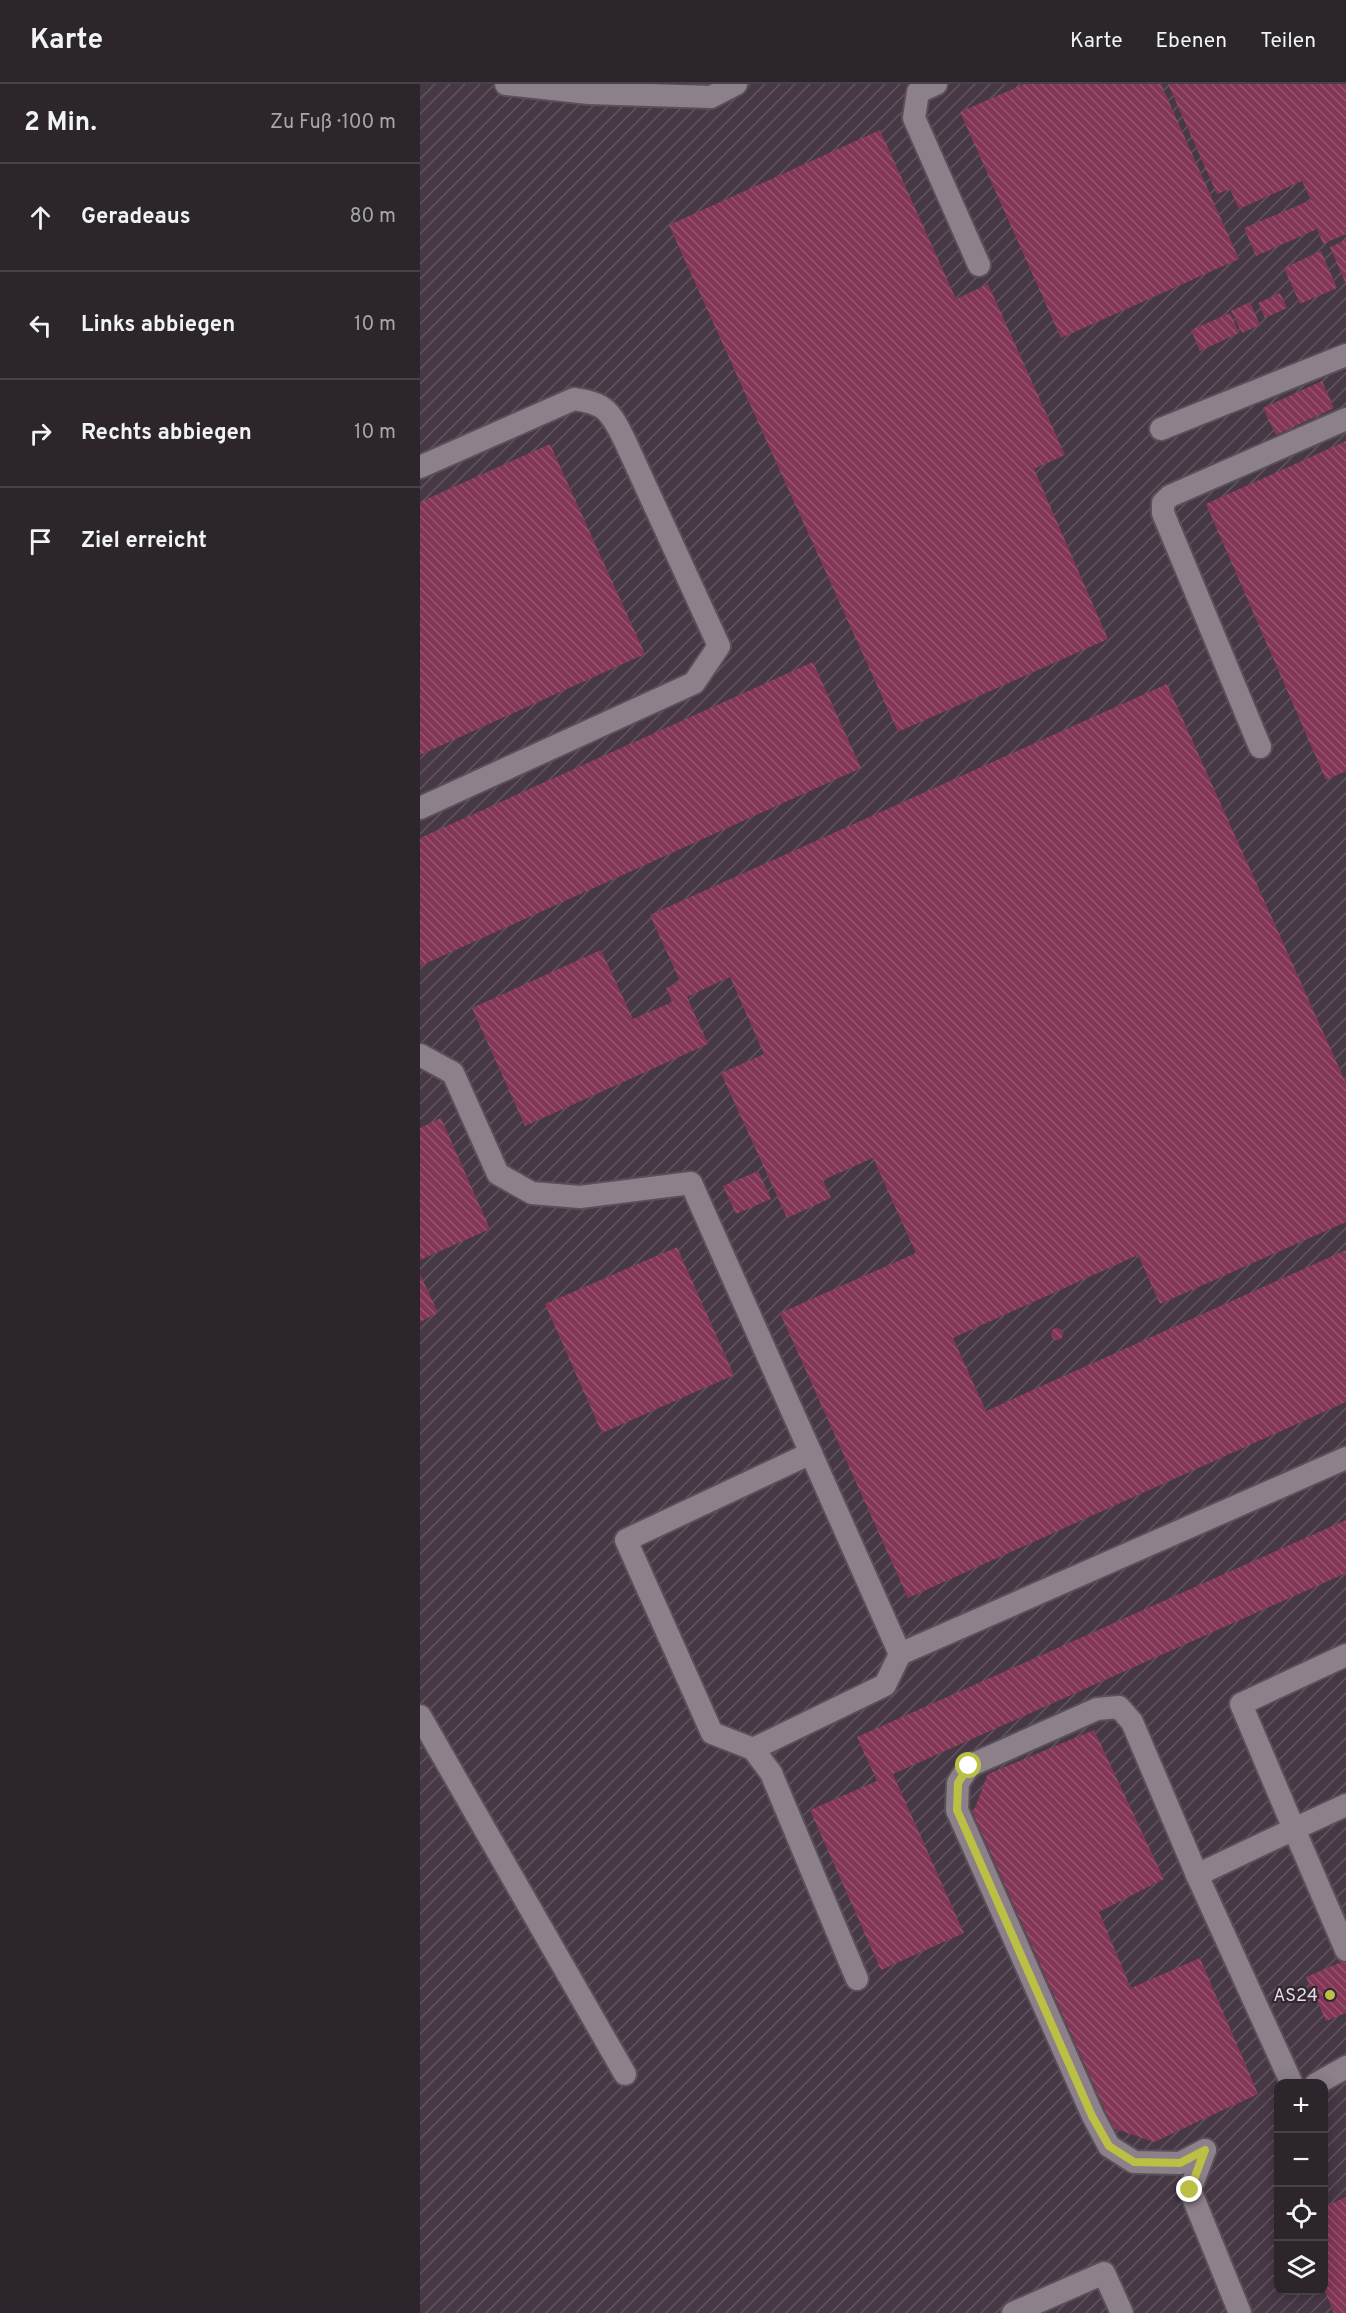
<!DOCTYPE html>
<html lang="de">
<meta charset="utf-8">
<style>
:root{--surface:#2c252c;--page:#342d34;--text:#f1f3f6;--muted:#a6a5a9;--line:#484248}
body{margin:0;font-family:Overpass,sans-serif;background:var(--page);color:var(--text)}
.controls{position:absolute;right:18px;bottom:18px;display:grid;overflow:hidden;border-radius:12px;box-shadow:0 3px 15px #0003}
.controls button{width:54px;height:54px;display:grid;place-items:center;padding:0;border:0;border-bottom:2px solid var(--line);background:var(--surface);color:var(--text);font:30px sans-serif}
.stop{position:absolute;width:18px;height:18px;margin:-14px;border:4px solid #bbc045;border-radius:50%;background:#fff}
.stop.end{background:#bbc045;border-color:#fff;box-shadow:0 2px 6px #0008}
.list{margin:0;padding:0;list-style:none}
h2{display:flex;justify-content:space-between;align-items:center;height:78px;margin:0;padding:0 24px;font-size:26px}
h2 small{font-size:20px;font-weight:400;color:var(--muted)}
.list li{display:grid;grid-template-columns:39px 1fr auto;gap:18px;align-items:center;box-sizing:border-box;height:108px;padding:0 24px;border-top:2px solid var(--line)}
.list b{display:block;font-size:22px;white-space:nowrap}
.list em{font-size:20px;font-style:normal;color:var(--muted)}
.icon{flex:none;width:33px;height:33px;fill:none;stroke:currentColor;stroke-width:2;stroke-linecap:round;stroke-linejoin:round}
.map{position:relative;flex:none;width:926px;height:2229px;overflow:hidden}
header{display:flex;align-items:center;gap:36px;box-sizing:border-box;height:84px;padding:0 30px;background:var(--surface);border-bottom:2px solid var(--line)}
header strong{font-size:28px}
nav{display:flex;gap:33px;margin-inline-start:auto;font-size:21px}
main{display:flex}
aside{flex:1;background:var(--surface)}
.map>svg:first-child{display:block}
.industrial{fill:url(#industrial-furrows);fill-rule:evenodd}
.building{fill:url(#building-back-hatch)}
.lines{fill:none;stroke-linecap:round;stroke-linejoin:round}
.service-casing{stroke:#595058;stroke-width:26}
.service{stroke:#8c818b;stroke-width:22}
.route{stroke:#bbc045;stroke-width:8}
.poi-dot{fill:#bbc045;stroke:#302730;stroke-width:2}
.labels{text-anchor:middle;stroke-width:4.5;stroke-linejoin:round;paint-order:stroke}
.poi-label{font-size:18px;fill:#e5dfe5;stroke:#302730;text-anchor:end}
</style>
<header>
<strong>Karte</strong>
<nav><a>Karte</a><a>Ebenen</a><a>Teilen</a></nav>
</header>
<main>
<aside>
<h2>2 Min.<small>Zu Fuß · 100 m</small></h2>
<ul class="list">
<li><svg class="icon" aria-label="ahead" viewBox="0 0 24 24"><path d="M12 20V5M6 11l6-6 6 6"/></svg><div><b>Geradeaus</b></div><em>80 m</em></li>
<li><svg class="icon" aria-label="left" viewBox="0 0 24 24"><path d="M17 20v-9H6M10 6l-5 5 5 5"/></svg><div><b>Links abbiegen</b></div><em>10 m</em></li>
<li><svg class="icon" aria-label="right" viewBox="0 0 24 24"><path d="M7 20v-9h11M14 6l5 5-5 5"/></svg><div><b>Rechts abbiegen</b></div><em>10 m</em></li>
<li><svg class="icon" aria-label="arrive" viewBox="0 0 24 24"><path d="M6 21V4h12l-3 4 3 4H6"/></svg><div><b>Ziel erreicht</b></div></li>
</ul>
</aside>
<div class="map">
<svg width="926" height="2229" viewBox="0 0 926 2229">
<defs>
<pattern id="industrial-furrows" width="10" height="10" patternUnits="userSpaceOnUse" patternTransform="scale(1.5)"><rect width="10" height="10" fill="#473846"/><path d="M-1 1l2-2M0 10L10 0M9 11l2-2" fill="none" stroke="#615461"/></pattern>
<pattern id="building-back-hatch" width="6" height="6" patternUnits="userSpaceOnUse" patternTransform="scale(1.5)"><rect width="6" height="6" fill="#843656"/><path d="M-1 5l2 2M0 0l6 6M5-1l2 2" fill="none" stroke="#95536e"/></pattern>
</defs>
<rect width="100%" height="100%" fill="#3b313a"/>
<path class="industrial" d="M0,0H926V2229H0ZM858,2000H904V2206H858Z"/>
<g class="building">
<path d="M604,0H741L819,175L641,254L540,28Z"/>
<path d="M748,0H926V150L903,160L897,145L836,172L824,144L891,116L882,97L819,125L810,105L797,110Z"/>
<path d="M460,46L536,215L568,200L645,371L614,385L688,555L478,648L249,141Z"/>
<path d="M926,156V200L910,163Z"/>
<path d="M901,167L917,204L880,220L864,184Z"/>
<path d="M860,209L867,224L845,234L838,219Z"/>
<path d="M830,218L840,241L822,249L811,227Z"/>
<path d="M810,229L819,249L780,267L771,246Z"/>
<path d="M902,297L914,324L856,351L843,324Z"/>
<path d="M926,357V687L906,696L786,420Z"/>
<path d="M130,360L225,570L0,671V418Z"/>
<path d="M393,578L441,684L0,882V754Z"/>
<path d="M747,600L926,999V1138L740,1220L718,1171L533,1254L566,1327L926,1166V1318L488,1514L360,1229L496,1169L453,1074L403,1096L411,1114L367,1134L301,989L344,970L310,893L267,913L288,960L105,1042L52,924L181,866L213,935L252,918L246,904L260,897L230,831Z"/>
<path d="M21,1034L70,1145L0,1176V1044Z"/>
<path d="M338,1087L351,1115L316,1130L303,1102Z"/>
<path d="M257,1163L314,1291L182,1349L125,1220Z"/>
<path d="M0,1190L18,1229L0,1238Z"/>
<circle cx="637" cy="1250" r="6"/>
<path d="M926,1436V1489L473,1690L544,1849L461,1886L390,1726L457,1697L437,1653Z"/>
<path d="M674,1646L744,1795L679,1828L711,1904L780,1874L838,2010L734,2058L693,2044L553,1729L568,1690Z"/>
<path d="M926,1876V1929L906,1937L886,1893Z"/>
<path d="M926,2113V2229H914L904,2205V2123Z"/>
</g>
<g class="lines">
<g class="service-casing">
<g id="service">
<path d="M86,0L169,9L291,13L316,0"/>
<path d="M516,0L498,8L494,34L559,181"/>
<path d="M741,345L926,271"/>
<path d="M0,383L154,315C185,319 190,327 204,355L299,562L274,599L0,724"/>
<path d="M840,663L743,429V419L750,412L926,335"/>
<path d="M0,971L33,989L78,1090L112,1109L160,1113L271,1099L480,1570L926,1374"/>
<path d="M391,1369L206,1456L292,1649L333,1665L351,1689L437,1895"/>
<path d="M0,1632L205,1990"/>
<path d="M333,1665L465,1601L480,1570"/>
<path d="M926,1721L874,1745L926,1866"/>
<path d="M777,1791L874,1745L821,1620L926,1571"/>
<path d="M896,2000L926,1983"/>
<path d="M785,2066L760,2079L714,2078L689,2062L673,2032L537,1726L538,1699L549,1682L677,1625L699,1623L712,1638L777,1791L872,2000"/>
<path d="M785,2066L770,2106L820,2229"/>
<path d="M593,2229L684,2189L702,2229"/>
</g>
</g>
<use href="#service" class="service"/>
</g>
<g class="lines">
<path class="route" d="M549,1682L538,1699L537,1726L672,2032L689,2062L714,2078L760,2079L785,2066L770,2106"/>
</g>
<circle class="poi-dot" cx="910" cy="1911" r="6"/>
<g class="labels">
<g class="poi-label">
<text x="898" y="1917">AS24</text>
</g>
</g>
</svg>
<div class="controls">
<button>+</button>
<button>−</button>
<button><svg class="icon" aria-label="locate" viewBox="0 0 24 24"><circle cx="12" cy="12" r="6"/><path d="M12 2v4M12 18v4M2 12h4M18 12h4"/></svg></button>
<button><svg class="icon" aria-label="layers" viewBox="0 0 24 24"><path d="M12 4l9 5-9 5-9-5zM3 14l9 5 9-5"/></svg></button>
</div>
<div class="stop" style="left:549px;top:1682px"></div>
<div class="stop end" style="left:770px;top:2106px"></div>
</div>
</main>
